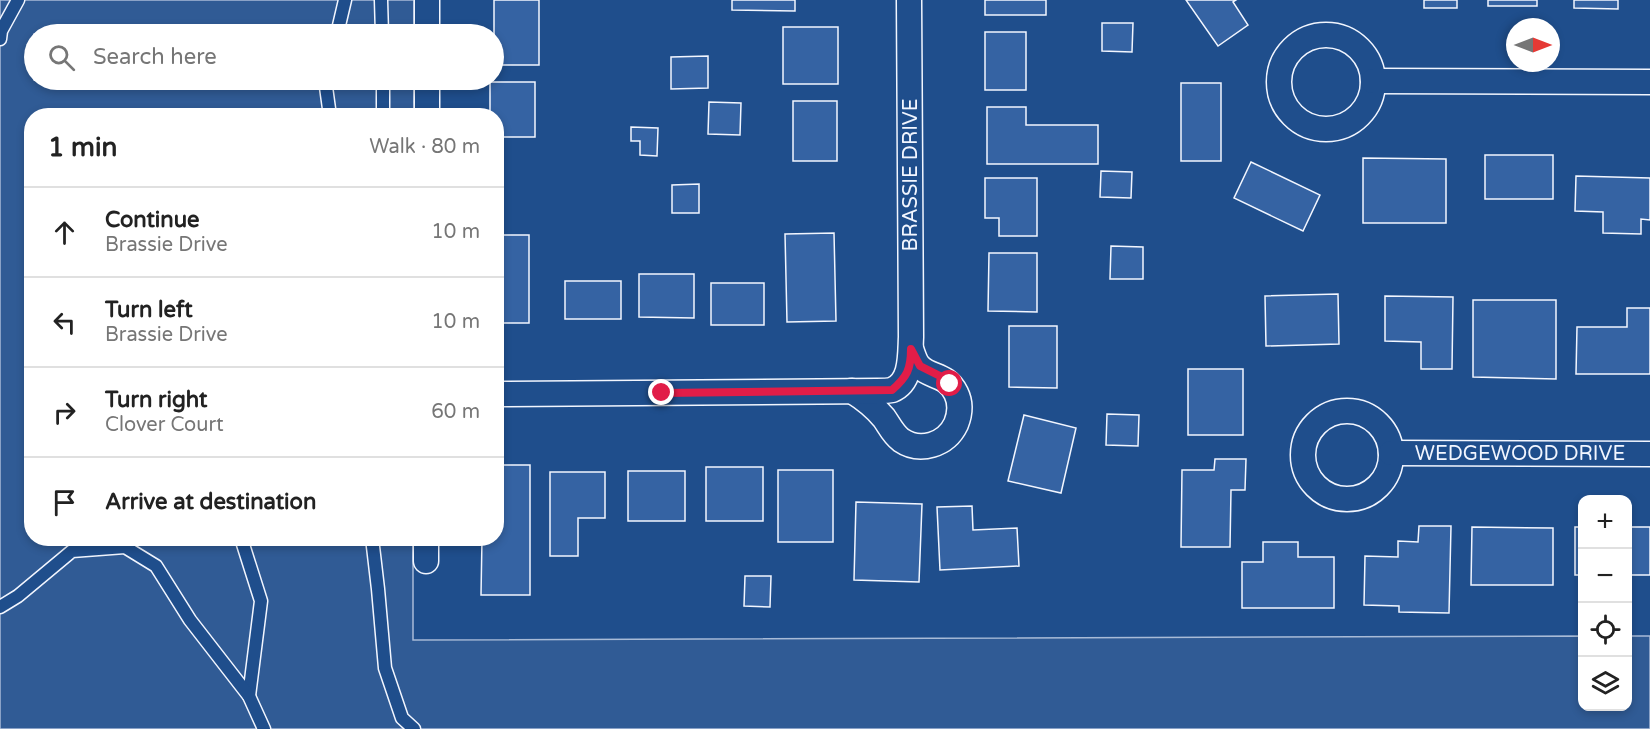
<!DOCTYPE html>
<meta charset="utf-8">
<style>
:root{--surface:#fff;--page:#f2f2f2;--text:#222;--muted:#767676;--line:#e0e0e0}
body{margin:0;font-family:"Varela Round",sans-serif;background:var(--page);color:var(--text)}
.controls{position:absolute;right:18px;bottom:18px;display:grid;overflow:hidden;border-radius:12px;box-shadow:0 3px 9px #0003}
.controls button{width:54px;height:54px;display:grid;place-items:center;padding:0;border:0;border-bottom:2px solid var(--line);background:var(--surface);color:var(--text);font:30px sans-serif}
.compass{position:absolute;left:1506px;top:18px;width:54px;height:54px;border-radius:50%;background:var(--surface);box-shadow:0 3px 9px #0003;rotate:90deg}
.stop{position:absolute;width:18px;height:18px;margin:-14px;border:4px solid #e11d48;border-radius:50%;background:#fff}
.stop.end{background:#e11d48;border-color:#fff;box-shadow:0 2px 6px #0008}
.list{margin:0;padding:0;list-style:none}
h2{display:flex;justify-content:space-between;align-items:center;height:78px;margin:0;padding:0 24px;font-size:26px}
h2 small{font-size:20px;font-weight:400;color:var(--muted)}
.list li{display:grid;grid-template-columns:39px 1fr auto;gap:18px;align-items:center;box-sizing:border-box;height:90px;padding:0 24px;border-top:2px solid var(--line)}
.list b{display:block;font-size:22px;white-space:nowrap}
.list p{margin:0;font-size:20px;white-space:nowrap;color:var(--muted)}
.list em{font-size:20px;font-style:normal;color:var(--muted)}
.icon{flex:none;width:33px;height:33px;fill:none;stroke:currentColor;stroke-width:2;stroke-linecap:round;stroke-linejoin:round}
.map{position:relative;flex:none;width:1650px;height:729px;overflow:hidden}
.search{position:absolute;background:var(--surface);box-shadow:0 3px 9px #0003;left:24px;top:24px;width:480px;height:66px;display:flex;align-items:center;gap:15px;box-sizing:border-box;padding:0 21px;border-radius:33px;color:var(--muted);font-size:22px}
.panel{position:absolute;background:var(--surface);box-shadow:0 3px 9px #0003;left:24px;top:108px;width:480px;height:438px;border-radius:24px}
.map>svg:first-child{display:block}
.built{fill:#305b95;stroke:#a8bbd7;stroke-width:1.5}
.building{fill:#3563a3;stroke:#f2f6ff;stroke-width:1.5}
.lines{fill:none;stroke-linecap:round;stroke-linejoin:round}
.service-casing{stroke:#f2f6ff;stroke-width:15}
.minor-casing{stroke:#f2f6ff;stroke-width:27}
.service{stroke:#1f4e8c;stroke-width:12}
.minor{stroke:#1f4e8c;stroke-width:24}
.route{stroke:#e11d48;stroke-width:8}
.labels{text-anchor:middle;stroke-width:4.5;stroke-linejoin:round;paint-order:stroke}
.street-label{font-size:20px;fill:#f2f6ff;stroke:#1f4e8c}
</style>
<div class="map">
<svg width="1650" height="729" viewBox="0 0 1650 729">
<rect width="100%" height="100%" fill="#1f4e8c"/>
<path class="built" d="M0,0H414V34H34V80H414V115L32,116V538L413,539V640L1582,636V706H1628V636H1650V729H0Z"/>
<g class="building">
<rect x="494" y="0" width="45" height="65"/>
<path d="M732,0H795V11L732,10Z"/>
<rect x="985" y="0" width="61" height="15"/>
<path d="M1186,0H1236L1233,2L1248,25L1218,46Z"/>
<rect x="1424" y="0" width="33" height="8"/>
<rect x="1488" y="0" width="49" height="6"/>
<path d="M1574,0H1618V9L1574,8Z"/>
<path d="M1102,23H1133L1132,52L1102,51Z"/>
<rect x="783" y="27" width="55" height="57"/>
<rect x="985" y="32" width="41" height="58"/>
<path d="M708,56V88L671,89V57Z"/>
<path d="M490,82H535V137H496V116H490Z"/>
<rect x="1181" y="83" width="40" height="78"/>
<rect x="793" y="101" width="44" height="60"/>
<path d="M709,102L741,103L740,135L708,134Z"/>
<path d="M987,107H1026V125H1098V164H987Z"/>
<path d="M631,127L658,128L657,156L640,155V141H631Z"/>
<rect x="1485" y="155" width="68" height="44"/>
<path d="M1363,158L1446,159V223H1363Z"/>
<path d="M1251,162L1320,195L1303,231L1234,198Z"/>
<path d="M1101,171L1132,172L1131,198L1100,197Z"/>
<path d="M1576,176L1650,178V220L1641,219V234L1603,233V212L1575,211Z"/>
<path d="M985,178H1037V236H999V218H985Z"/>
<path d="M699,184V213H672V185Z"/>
<path d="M834,233L836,321L787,322L785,234Z"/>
<rect x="496" y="235" width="33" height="88"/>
<path d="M1111,246L1143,247V279H1110Z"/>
<path d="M989,253H1037V312L988,311Z"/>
<path d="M639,274H694V318L639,317Z"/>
<rect x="565" y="281" width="56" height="38"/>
<rect x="711" y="283" width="53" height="42"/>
<path d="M1338,294L1339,344L1266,346L1265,296Z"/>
<path d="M1385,296L1453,297L1452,369H1421V342L1385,341Z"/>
<path d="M1473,300H1556V379L1473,377Z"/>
<path d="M1627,308H1650V374H1576L1577,327H1627Z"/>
<path d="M1009,326H1057V388L1009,387Z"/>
<rect x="1188" y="369" width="55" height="66"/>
<path d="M1107,414L1139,415L1138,446L1106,445Z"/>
<path d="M1024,415L1076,428L1061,493L1008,481Z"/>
<path d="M1215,459H1246L1245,490H1231L1230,547H1181L1182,470H1214Z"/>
<path d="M496,465H530V595H481L482,538H496Z"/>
<rect x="706" y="467" width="57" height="54"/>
<rect x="778" y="470" width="55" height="72"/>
<rect x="628" y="471" width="57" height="50"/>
<path d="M550,472H605V518H578V556H550Z"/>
<path d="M856,502L922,504L919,582L854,580Z"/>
<path d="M972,506L973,530L1017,528L1019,566L940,570L937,507Z"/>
<path d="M1419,526H1451L1449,613L1399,612V606L1364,605L1365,556L1398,557V541L1418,542Z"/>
<path d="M1472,527L1553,528V585H1471Z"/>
<rect x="1575" y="527" width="7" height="48"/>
<rect x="1628" y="527" width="22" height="48"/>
<path d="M1263,542H1298V557H1334V608H1242V562H1263Z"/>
<path d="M745,576H771L770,607L744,606Z"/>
</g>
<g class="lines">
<g class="service-casing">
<g id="service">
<path d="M381,0L382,34"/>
<path d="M337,34L345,0"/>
<path d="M0,39L1,31L18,0"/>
<path d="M327,80L326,87L330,116"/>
<path d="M383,80V116"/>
<path d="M241,538L261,601L249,696"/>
<path d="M372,538L378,589L385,668L402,718L414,729"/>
<path d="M0,607L18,596L72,551L125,547L156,566L190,620L249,696L264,729"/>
</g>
</g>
<g class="minor-casing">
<g id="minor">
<path d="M427,34V0"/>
<circle cx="1326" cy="82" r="47"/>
<path d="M1373,81L1650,82"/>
<path d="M427,116V80"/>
<path d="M852,391C865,399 874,406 884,418C889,425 893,434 901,440C920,453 946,445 956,424C960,414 961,403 956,393C946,373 930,378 919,366C915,362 913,354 911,349"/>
<path d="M496,394L877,391C881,391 888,391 892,390C912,382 910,355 911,337L909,0"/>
<circle cx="1347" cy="455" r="44"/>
<path d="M1391,453L1650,454"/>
<path d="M426,561V538"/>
</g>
</g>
<use href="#service" class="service"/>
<use href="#minor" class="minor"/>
</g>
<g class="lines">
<path class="route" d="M662,393L892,390C907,377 911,369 911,349L920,366L940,376L950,384"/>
</g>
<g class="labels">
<g class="street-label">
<text transform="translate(910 175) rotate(-90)" y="7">BRASSIE DRIVE</text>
<text x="1520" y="460">WEDGEWOOD DRIVE</text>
</g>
</g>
</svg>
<div class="controls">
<button>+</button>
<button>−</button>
<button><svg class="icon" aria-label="locate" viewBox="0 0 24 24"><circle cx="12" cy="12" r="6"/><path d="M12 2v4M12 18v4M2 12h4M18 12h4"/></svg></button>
<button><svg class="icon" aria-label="layers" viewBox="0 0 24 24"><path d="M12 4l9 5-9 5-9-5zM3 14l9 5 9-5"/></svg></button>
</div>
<svg class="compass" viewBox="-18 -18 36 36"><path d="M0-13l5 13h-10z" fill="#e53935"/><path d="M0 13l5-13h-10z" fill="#767676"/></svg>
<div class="stop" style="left:950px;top:384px"></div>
<div class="stop end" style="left:662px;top:393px"></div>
<div class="search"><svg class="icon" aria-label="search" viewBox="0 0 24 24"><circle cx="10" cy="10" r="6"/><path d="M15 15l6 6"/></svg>Search here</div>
<section class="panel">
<h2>1 min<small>Walk · 80 m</small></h2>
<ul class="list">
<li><svg class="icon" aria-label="ahead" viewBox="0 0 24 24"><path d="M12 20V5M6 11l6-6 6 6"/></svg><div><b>Continue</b><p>Brassie Drive</p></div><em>10 m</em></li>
<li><svg class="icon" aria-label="left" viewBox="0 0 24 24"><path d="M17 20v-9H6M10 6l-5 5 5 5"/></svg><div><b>Turn left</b><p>Brassie Drive</p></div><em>10 m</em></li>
<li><svg class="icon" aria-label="right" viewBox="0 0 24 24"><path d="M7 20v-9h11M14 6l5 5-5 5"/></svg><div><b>Turn right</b><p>Clover Court</p></div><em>60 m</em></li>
<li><svg class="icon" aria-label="arrive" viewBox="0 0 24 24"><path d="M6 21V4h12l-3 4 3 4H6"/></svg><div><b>Arrive at destination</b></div></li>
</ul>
</section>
</div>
